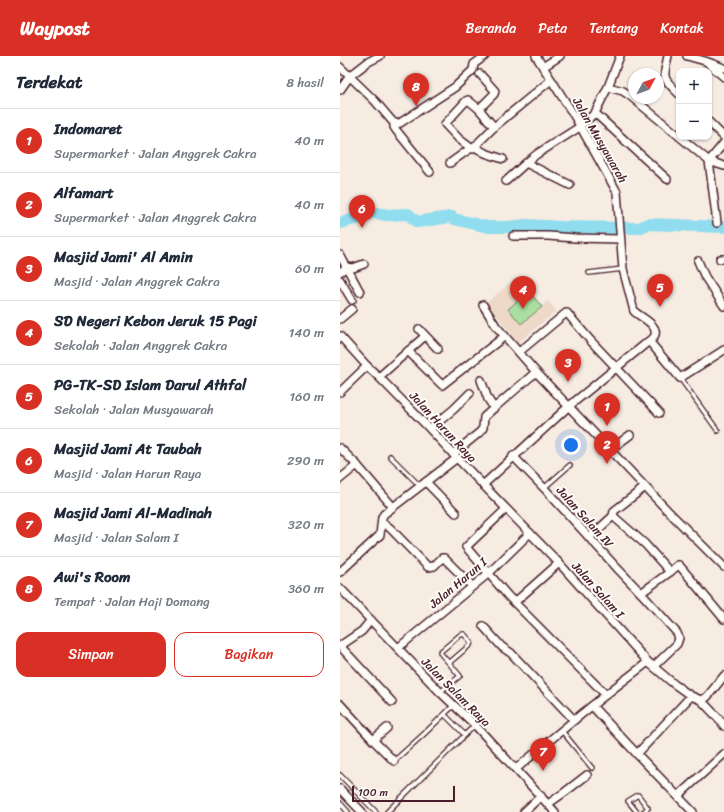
<!DOCTYPE html>
<html lang="id">
<meta charset="utf-8">
<style>
:root{--surface:#fff;--page:#f2f2f3;--text:#1f2937;--muted:#747a83;--line:#e0e1e3;--accent:#d93025}
body{margin:0;font-family:Sriracha,sans-serif;background:var(--page);color:var(--text)}
.controls{position:absolute;right:12px;top:12px;display:grid;overflow:hidden;border-radius:8px;box-shadow:0 1px 3px #0004}
.controls button{width:36px;height:36px;display:grid;place-items:center;padding:0;border:0;border-bottom:1px solid var(--line);background:var(--surface);color:var(--text);font:20px sans-serif}
.compass{position:absolute;left:288px;top:12px;width:36px;height:36px;border-radius:50%;background:var(--surface);box-shadow:0 1px 3px #0004;rotate:49deg}
.scale{position:absolute;left:12px;bottom:10px;width:103px;box-sizing:border-box;padding-left:4px;border:2px solid #4a1f2b;border-top:0;font-size:11px;line-height:14px;white-space:nowrap;color:#4a1f2b;-webkit-text-stroke:3px #fdfcf7;paint-order:stroke}
.you{position:absolute;left:231px;top:389px;width:14px;height:14px;margin:-10px;border:3px solid #fff;border-radius:50%;background:#1a73e8;box-shadow:0 0 0 6px #1a73e833}
.badge{display:grid;place-items:center;width:26px;height:26px;border-radius:50%;background:var(--accent);color:#fff;font-size:13px;font-weight:700}
.pin{position:absolute;translate:-50% -33px;filter:drop-shadow(0 1px 2px #0008)}
.pin::after{content:'';position:absolute;top:21px;width:14px;height:12px;background:inherit;clip-path:polygon(0 0,100% 0,50% 100%)}
.list{margin:0;padding:0;list-style:none}
h2{display:flex;justify-content:space-between;align-items:center;height:52px;margin:0;padding:0 16px;font-size:17px}
h2 small{font-size:13px;font-weight:400;color:var(--muted)}
.list li{display:grid;grid-template-columns:26px 1fr auto;gap:12px;align-items:center;box-sizing:border-box;height:64px;padding:0 16px;border-top:1px solid var(--line)}
.list b{display:block;font-size:15px;white-space:nowrap}
.list p{margin:0;font-size:13px;white-space:nowrap;color:var(--muted)}
.list em{font-size:13px;font-style:normal;color:var(--muted)}
.actions{display:flex;gap:8px;padding:12px 16px}
.actions a{flex:1;padding:9px 0;border:1px solid var(--accent);border-radius:12px;text-align:center;font-size:14px;color:var(--accent)}
.actions .main{background:var(--accent);color:#fff}
.map{position:relative;flex:none;width:384px;height:756px;overflow:hidden}
header{display:flex;align-items:center;gap:24px;box-sizing:border-box;height:56px;padding:0 20px;background:var(--accent);color:#fff}
header strong{font-size:19px}
nav{display:flex;gap:22px;margin-inline-start:auto;font-size:14px}
main{display:flex}
aside{flex:1;background:var(--surface)}
.map>svg:first-child{display:block}
.built{fill:#eed9c9}
.park{fill:#abdfa1;stroke:#7a7f66}
.lines{fill:none;stroke-linecap:round;stroke-linejoin:round}
.river{stroke:#8fddee;stroke-width:12}
.lane-casing{stroke:#4a1f2b;stroke-width:6}
.street-casing{stroke:#4a1f2b;stroke-width:10}
.lane{stroke:#fdfcf7;stroke-width:3.5}
.street{stroke:#fdfcf7;stroke-width:7}
.labels{text-anchor:middle;stroke-width:4;stroke-linejoin:round;paint-order:stroke}
.street-label{font-size:12px;fill:#4a1f2b;stroke:#fdfcf7}
</style>
<header>
<strong>Waypost</strong>
<nav><a>Beranda</a><a>Peta</a><a>Tentang</a><a>Kontak</a></nav>
</header>
<main>
<aside>
<h2>Terdekat<small>8 hasil</small></h2>
<ul class="list">
<li><span class="badge">1</span><div><b>Indomaret</b><p>Supermarket · Jalan Anggrek Cakra</p></div><em>40 m</em></li>
<li><span class="badge">2</span><div><b>Alfamart</b><p>Supermarket · Jalan Anggrek Cakra</p></div><em>40 m</em></li>
<li><span class="badge">3</span><div><b>Masjid Jami' Al Amin</b><p>Masjid · Jalan Anggrek Cakra</p></div><em>60 m</em></li>
<li><span class="badge">4</span><div><b>SD Negeri Kebon Jeruk 15 Pagi</b><p>Sekolah · Jalan Anggrek Cakra</p></div><em>140 m</em></li>
<li><span class="badge">5</span><div><b>PG-TK-SD Islam Darul Athfal</b><p>Sekolah · Jalan Musyawarah</p></div><em>160 m</em></li>
<li><span class="badge">6</span><div><b>Masjid Jami At Taubah</b><p>Masjid · Jalan Harun Raya</p></div><em>290 m</em></li>
<li><span class="badge">7</span><div><b>Masjid Jami Al-Madinah</b><p>Masjid · Jalan Salam I</p></div><em>320 m</em></li>
<li><span class="badge">8</span><div><b>Awi's Room</b><p>Tempat · Jalan Haji Domang</p></div><em>360 m</em></li>
</ul>
<div class="actions"><a class="main">Simpan</a><a>Bagikan</a></div>
</aside>
<div class="map">
<svg width="384" height="756" viewBox="0 0 384 756">
<rect width="100%" height="100%" fill="#f6ece2"/>
<filter id="ink" filterUnits="userSpaceOnUse"><feTurbulence type="fractalNoise" baseFrequency=".025" numOctaves="2"/><feDisplacementMap in="SourceGraphic" scale="8" xChannelSelector="R" yChannelSelector="G"/><feConvolveMatrix kernelMatrix="1 2 1 2 8 2 1 2 1" color-interpolation-filters="sRGB"/></filter>
<g filter="url(#ink)">
<path class="built" d="M177,221L202,250L208,245L216,255L178,287L170,278L171,277L146,247Z"/>
<path class="park" d="M189,235L202,251L181,268L168,253Z"/>
<g class="lines">
<path class="river" d="M0,167L23,161L30,156L47,159L68,158L77,166L110,161H112L114,163L148,171H168L186,169L222,171L299,172L308,168L384,171"/>
<g class="lane-casing">
<g id="lane">
<path d="M249,217L283,213"/>
<path d="M340,322L378,375"/>
<path d="M50,400L80,430"/>
<path d="M204,432L230,409"/>
<path d="M100,636L120,620L109,607L130,589L131,586L124,578L120,579L100,596L101,598L109,607"/>
<path d="M105,659L125,679"/>
<path d="M222,675L252,712"/>
<path d="M54,705L84,678L114,649"/>
<path d="M0,719L36,756"/>
<path d="M0,747L8,756"/>
<path d="M47,756L135,669"/>
<path d="M297,756L288,745L298,739L308,752L303,756"/>
</g>
</g>
<g class="street-casing">
<g id="street">
<path d="M328,0C323,23 322,21 339,38"/>
<path d="M347,0L365,5L384,12"/>
<path d="M369,8L384,21"/>
<path d="M0,11L35,45L52,65L56,68L60,67L115,31L133,14L134,8L145,0"/>
<path d="M203,11L220,0"/>
<path d="M268,31L283,35L289,39L339,80"/>
<path d="M0,34L10,20L28,6L40,0"/>
<path d="M139,53L154,38L155,35L140,18"/>
<path d="M255,57L327,123"/>
<path d="M369,66L384,81"/>
<path d="M54,68V71L56,74L90,116"/>
<path d="M154,71L139,53L128,44L126,45L105,68L119,83L131,92L133,93L135,91L145,97L163,103"/>
<path d="M340,81L369,105L384,87"/>
<path d="M135,91L139,86L154,71L211,24"/>
<path d="M110,107L131,92"/>
<path d="M186,107L230,129"/>
<path d="M166,125L186,107L197,98L238,72L255,57L268,31L280,0"/>
<path d="M377,167L369,105L384,110"/>
<path d="M173,180H208L235,182L280,183"/>
<path d="M0,199L20,236"/>
<path d="M380,203H384"/>
<path d="M358,205L365,221L384,250"/>
<path d="M7,211L13,212L24,208"/>
<path d="M0,216L7,211"/>
<path d="M0,224L12,244"/>
<path d="M143,249L156,270L196,316L327,454L384,511"/>
<path d="M0,263L12,253"/>
<path d="M79,273L98,293"/>
<path d="M0,280L27,310L39,321L90,373L117,402L219,507L308,606L334,628L351,640L361,644L381,665L384,670"/>
<path d="M309,285L340,322L384,294"/>
<path d="M68,295L102,329L165,280"/>
<path d="M179,296L226,257H227L250,284L319,357"/>
<path d="M39,321L85,280"/>
<path d="M141,324L148,343L154,352"/>
<path d="M0,336L27,310"/>
<path d="M90,373L114,353L130,337"/>
<path d="M0,392L17,409L53,451"/>
<path d="M270,394L290,379"/>
<path d="M113,398L140,376L143,372L144,361L154,352L196,316"/>
<path d="M173,400L204,432L277,512L301,537L337,577L339,582L337,588L314,610"/>
<path d="M0,423L17,409"/>
<path d="M86,426L116,457"/>
<path d="M143,429L228,351L309,285C311,284 313,283 314,281C321,269 299,261 294,255L283,213L277,136L235,61L196,0"/>
<path d="M166,453L126,491L168,540L265,638"/>
<path d="M273,460L305,488L330,516"/>
<path d="M42,466L50,472L88,511L94,510L102,502H104L132,530"/>
<path d="M249,482L273,460L274,455L305,431"/>
<path d="M0,516L40,479L42,461L44,458L117,402"/>
<path d="M0,532L100,636L135,669L215,756"/>
<path d="M301,537L330,516L338,509H339L384,563"/>
<path d="M175,546L219,507"/>
<path d="M31,564L22,575L0,590L52,646"/>
<path d="M143,570L162,591L171,597L234,664"/>
<path d="M58,592L149,517L190,477"/>
<path d="M361,644L367,641L384,620"/>
<path d="M0,648L33,684L54,705"/>
<path d="M252,650L297,698L353,756"/>
<path d="M33,684L47,672"/>
<path d="M297,698L351,640"/>
<path d="M176,713C219,676 263,640 308,606"/>
<path d="M0,733L22,756"/>
<path d="M338,740L384,698"/>
<path d="M208,748L225,736L247,719"/>
<path d="M184,756L201,740"/>
</g>
</g>
<use href="#lane" class="lane"/>
<use href="#street" class="street"/>
</g>
</g>
<g class="labels">
<g class="street-label">
<text transform="translate(260 84) rotate(60)" y="4">Jalan Musyawarah</text>
<text transform="translate(103 371) rotate(47)" y="4">Jalan Harun Raya</text>
<text transform="translate(245 461) rotate(48)" y="4">Jalan Salam IV</text>
<text transform="translate(118 527) rotate(-40)" y="4">Jalan Harun I</text>
<text transform="translate(258 534) rotate(48)" y="4">Jalan Salam I</text>
<text transform="translate(116 636) rotate(45)" y="4">Jalan Salam Raya</text>
</g>
</g>
</svg>
<div class="controls">
<button>+</button>
<button>−</button>
</div>
<svg class="compass" viewBox="-18 -18 36 36"><path d="M0-13l5 13h-10z" fill="#e53935"/><path d="M0 13l5-13h-10z" fill="#747a83"/></svg>
<div class="scale">100 m</div>
<div class="you"></div>
<div class="pin badge" style="left:267px;top:370px">1</div>
<div class="pin badge" style="left:267px;top:408px">2</div>
<div class="pin badge" style="left:228px;top:326px">3</div>
<div class="pin badge" style="left:183px;top:253px">4</div>
<div class="pin badge" style="left:320px;top:251px">5</div>
<div class="pin badge" style="left:22px;top:172px">6</div>
<div class="pin badge" style="left:203px;top:715px">7</div>
<div class="pin badge" style="left:76px;top:50px">8</div>
</div>
</main>
